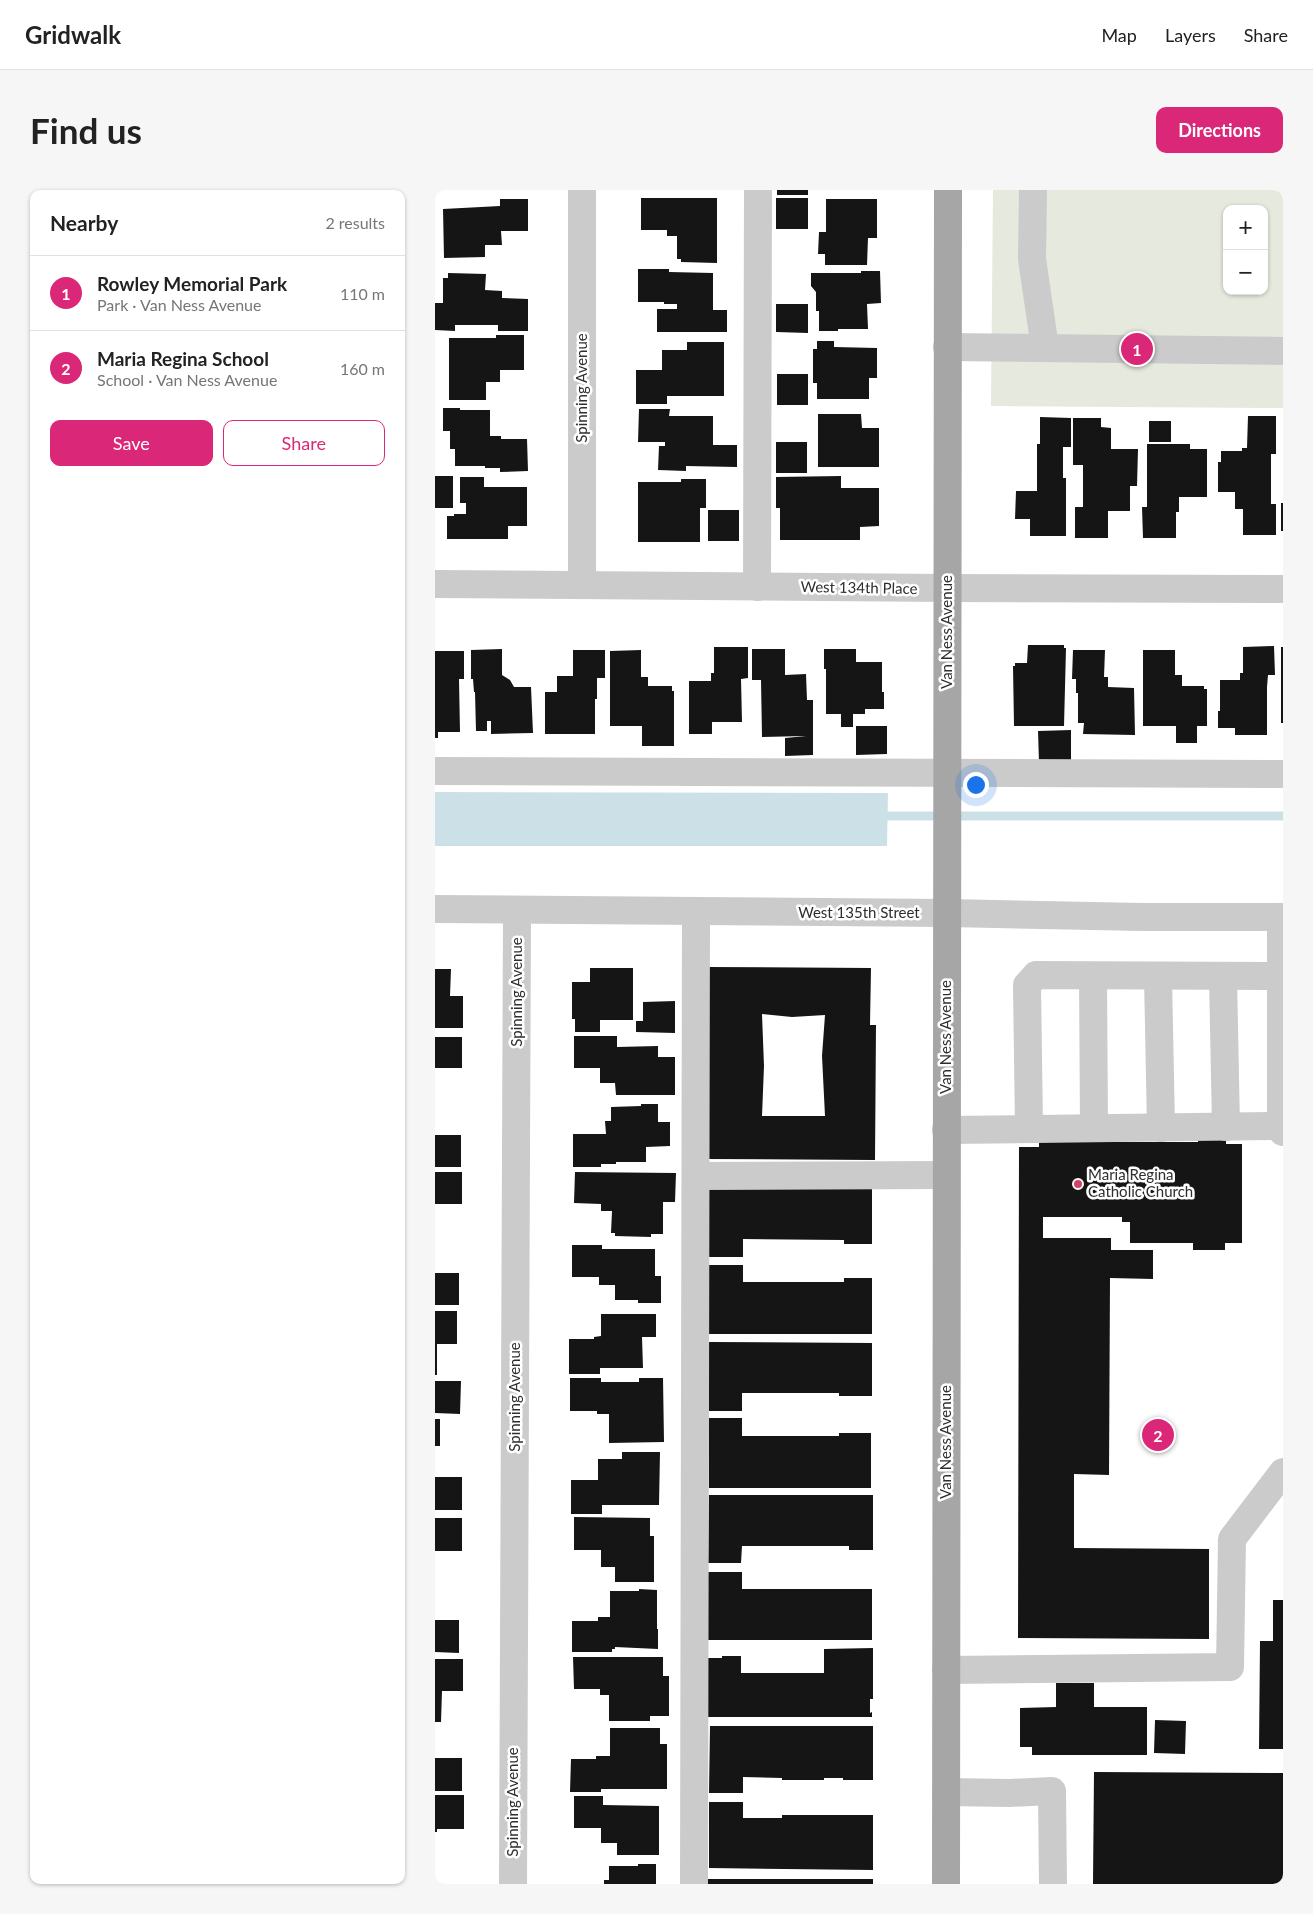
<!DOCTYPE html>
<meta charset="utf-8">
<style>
:root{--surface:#fff;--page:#f6f6f6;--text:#222;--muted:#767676;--line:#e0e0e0;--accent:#db2777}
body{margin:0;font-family:Lato,sans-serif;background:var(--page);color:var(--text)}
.controls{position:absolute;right:15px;top:15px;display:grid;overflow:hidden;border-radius:10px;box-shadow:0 1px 4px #0004}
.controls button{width:45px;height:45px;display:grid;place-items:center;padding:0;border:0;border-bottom:1px solid var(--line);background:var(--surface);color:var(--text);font:25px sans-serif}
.you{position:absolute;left:540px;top:594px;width:18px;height:18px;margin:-12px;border:4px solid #fff;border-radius:50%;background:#1a73e8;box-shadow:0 0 0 8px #1a73e833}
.badge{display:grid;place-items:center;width:32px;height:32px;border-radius:50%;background:var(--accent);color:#fff;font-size:16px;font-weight:700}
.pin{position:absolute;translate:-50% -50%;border:2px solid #fff;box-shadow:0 1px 5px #0006}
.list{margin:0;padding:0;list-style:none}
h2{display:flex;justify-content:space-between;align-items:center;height:65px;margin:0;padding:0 20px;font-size:21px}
h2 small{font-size:16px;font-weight:400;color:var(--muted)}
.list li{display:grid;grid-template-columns:32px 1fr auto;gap:15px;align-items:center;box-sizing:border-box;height:75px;padding:0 20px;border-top:1px solid var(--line)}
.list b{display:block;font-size:19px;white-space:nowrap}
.list p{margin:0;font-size:16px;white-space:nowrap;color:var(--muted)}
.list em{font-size:16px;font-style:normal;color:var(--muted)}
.actions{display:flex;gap:10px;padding:15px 20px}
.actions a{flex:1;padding:11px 0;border:1px solid var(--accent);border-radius:10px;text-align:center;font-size:18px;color:var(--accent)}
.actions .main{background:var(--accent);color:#fff}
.map{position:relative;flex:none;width:848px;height:1694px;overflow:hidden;border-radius:10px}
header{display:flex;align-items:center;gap:30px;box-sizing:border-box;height:70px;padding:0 25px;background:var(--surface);border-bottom:1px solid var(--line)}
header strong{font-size:24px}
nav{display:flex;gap:28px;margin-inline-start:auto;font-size:18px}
.intro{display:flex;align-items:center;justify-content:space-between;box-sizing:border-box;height:120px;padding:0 30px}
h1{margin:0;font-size:35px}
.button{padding:12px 22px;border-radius:10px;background:var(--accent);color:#fff;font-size:18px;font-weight:700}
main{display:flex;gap:30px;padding:0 30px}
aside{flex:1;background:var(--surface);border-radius:10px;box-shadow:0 1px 4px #0004}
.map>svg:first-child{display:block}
.green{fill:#e6e9dd;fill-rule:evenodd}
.water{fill:#cbe1e7}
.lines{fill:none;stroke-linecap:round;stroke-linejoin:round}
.stream{stroke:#cbe1e7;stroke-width:9}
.building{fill:#151515;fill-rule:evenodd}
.minor{stroke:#cbcbcb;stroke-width:28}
.major{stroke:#a6a6a6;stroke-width:28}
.poi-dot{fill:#d14367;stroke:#fff;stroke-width:2}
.labels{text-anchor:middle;stroke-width:5;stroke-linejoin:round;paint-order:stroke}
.street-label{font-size:15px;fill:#2e2e2e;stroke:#fff}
.poi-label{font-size:15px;fill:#2e2e2e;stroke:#fff;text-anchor:start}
</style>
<header>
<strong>Gridwalk</strong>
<nav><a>Map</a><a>Layers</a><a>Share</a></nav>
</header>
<div class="intro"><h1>Find us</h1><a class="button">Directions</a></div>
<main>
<aside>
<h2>Nearby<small>2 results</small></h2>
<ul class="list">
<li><span class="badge">1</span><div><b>Rowley Memorial Park</b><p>Park · Van Ness Avenue</p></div><em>110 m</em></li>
<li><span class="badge">2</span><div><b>Maria Regina School</b><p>School · Van Ness Avenue</p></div><em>160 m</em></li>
</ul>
<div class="actions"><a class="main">Save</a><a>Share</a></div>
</aside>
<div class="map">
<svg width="848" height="1694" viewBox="0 0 848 1694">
<rect width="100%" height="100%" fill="#fff"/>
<path class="green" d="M558,0H848V218L556,216ZM792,19H829V101H792Z"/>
<path class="water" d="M0,602L453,603L452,656H0Z"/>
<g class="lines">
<path class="stream" d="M441,626H848"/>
</g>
<g class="building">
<rect x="342" y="0" width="31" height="5"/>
<path d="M206,8H282V73L246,72V69H242V46H232V40H206Z"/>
<rect x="341" y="8" width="32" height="31"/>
<path d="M65,9H93V41H66L67,55H50V67L9,68L8,19L65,16Z"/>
<path d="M391,9H442V48H433L432,75H390V64H383L384,42H391Z"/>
<path d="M203,79H234V82L278,83V120H292V142H222V119H242V114H229V112H203Z"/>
<path d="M426,81H445L446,113L432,114L433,139H403V141H384V121H381V102L376,96V83H426Z"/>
<path d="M13,83L51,84L50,100L67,101V108L93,109V141H63V135H20V141L0,140V113H8V88H13Z"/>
<path d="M341,114H373V143L341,142Z"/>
<path d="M61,145H89V180H65V192H51V210H14V148H61Z"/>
<path d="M382,151H399V157L442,158V188H434V209H382V193H378V159H382Z"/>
<path d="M252,152H289V206H232V214H201V180H227V160H252Z"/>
<rect x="342" y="184" width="31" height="31"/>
<path d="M8,218H25V220H55V246H66V249H92L93,281L65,282V278H50V276H20V259H15V241H8Z"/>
<path d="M204,219H235L234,226H278V255H302V277L251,276V281L223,280L224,256H230V252H203Z"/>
<path d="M383,224H426L427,238H444V277H383Z"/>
<path d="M813,226H841V264H836V314H841V345H808V319H800V302H783V272H786V261H807V258H812Z"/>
<path d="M605,227L636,228V257H628V288H631V346H595V329H580L581,301H602V254H605Z"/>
<path d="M638,228H666V237L676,238V259H703L702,296H695V321H673V348H640V317H648V275H638Z"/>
<rect x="714" y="231" width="22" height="21"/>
<rect x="341" y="252" width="31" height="31"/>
<path d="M712,254H755V259H772V307H744V322H741V348H708L707,317H712Z"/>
<rect x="0" y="286" width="18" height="32"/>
<path d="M406,286V298H444V336L425,337V350H345V318H341V287Z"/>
<path d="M25,287H49V297H92V336H73V349H12V326H19V324H31V313H25Z"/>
<path d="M246,289H271V318H265V352H203V292H246Z"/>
<rect x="846" y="313" width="2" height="28"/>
<rect x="273" y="320" width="31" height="31"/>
<path d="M593,455H629V458H631L629,536H579L578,476H580V473H592Z"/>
<path d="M839,456L840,485H833L832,497V545H800V538H783V521H785V490H805V483H808V457Z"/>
<path d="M279,457H313V488L306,489L307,532H277V544H254V491H276V483H279Z"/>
<rect x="846" y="457" width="2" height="76"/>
<path d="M67,459V485L75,490L79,497H96L98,543L56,544V531H52V541H41L40,502H39L38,489H36V460Z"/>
<path d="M317,459H350V485L371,484L372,510H378V565L350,566V548L371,546L327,547L326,490H317Z"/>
<path d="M389,459H421V472H447V502H449V519H430V524H418V537H406V524H391V479H389Z"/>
<path d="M138,460H170V488H162V509H160V544H110V502H122V486H138Z"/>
<path d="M206,460V487H213V496H237V501H239V556H207V536H175V461Z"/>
<path d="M638,460H670L669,487H673V497L699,498L700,545L648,544L649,533H643V503H641V489H637Z"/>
<path d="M708,460H740V485H747V496H769V499H772V536H762V553H741V536H708Z"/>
<path d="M0,461H29V489H24L25,542H3V548H0Z"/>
<path d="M421,536H452V564L421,565Z"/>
<path d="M636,540V573H604L603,541Z"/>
<path d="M271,777L436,778L435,835H441L440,970L270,969ZM327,824L357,827L390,825L387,866L390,926H327L329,876Z"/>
<path d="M155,778H198V830H165V842H140V829H137V792H155Z"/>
<path d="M0,779H16L15,806H28V838H0Z"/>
<path d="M240,811V843L201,842V831H208V812Z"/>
<path d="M139,846H182V857L223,856V867H240V905H181L180,893H165V878H139Z"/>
<rect x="0" y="847" width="27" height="31"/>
<path d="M206,914H223V932H235V956L211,957V972H181V974H166V977H138V944H171L170,931H176V917L206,916Z"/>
<rect x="0" y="945" width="26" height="32"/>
<path d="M763,946L791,947V954H807V1053H790V1060H758V1053H695V1032H687V1027H608V1048H676V1060H718V1089L675,1088L674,1285L639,1284V1358L774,1359V1449L583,1448L584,957H604V952H763Z"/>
<rect x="0" y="982" width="27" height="32"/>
<path d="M140,982L241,983L240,1012H228V1044H216V1047L180,1046V1043H176L177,1021H166V1014L139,1013Z"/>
<path d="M274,998L437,999V1054H409V1050L308,1049V1067H274Z"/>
<path d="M137,1055H167V1059H220V1086H226V1113H203V1110H180V1095H164V1087H137Z"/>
<path d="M274,1075H308V1092H409V1088H437V1144H274Z"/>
<rect x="0" y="1083" width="24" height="32"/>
<path d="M0,1121H22V1154H2V1185H0Z"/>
<path d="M166,1124H221V1147H207L208,1178H165V1184H134V1149H159V1147L166,1146Z"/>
<path d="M274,1152L437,1153V1206H404V1203H307V1221H274Z"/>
<path d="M135,1188H166V1192H204V1188H228L229,1252L174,1253V1224H162V1221H135Z"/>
<path d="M0,1191H26L25,1224L0,1223Z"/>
<path d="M274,1228H307V1246H404V1243H436V1298H274Z"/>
<rect x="0" y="1229" width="5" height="27"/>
<path d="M187,1262H225L224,1315H167V1324H136V1290H163V1269H187Z"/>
<rect x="0" y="1287" width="27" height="33"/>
<path d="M274,1305H438V1360H414V1356H307L306,1373H273Z"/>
<path d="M139,1327L215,1328V1346H219V1392H180V1377H166V1360H139Z"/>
<rect x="0" y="1328" width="27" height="33"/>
<path d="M273,1382H307V1399H437V1450H273Z"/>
<path d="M204,1399L222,1400V1439H223V1459L180,1457V1459H177V1462H137V1431H163V1427H175V1401H204Z"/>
<path d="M838,1410H848V1559H824L825,1451H838Z"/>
<path d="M0,1430H24V1463L0,1462Z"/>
<path d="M438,1458V1509H435V1523L437,1522V1527H273V1468H287V1466H306V1483H389V1459Z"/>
<path d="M138,1467H228V1486H234V1526H215V1531H174V1505H165V1499H139Z"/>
<path d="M0,1469H28V1501H7L6,1532H0Z"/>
<path d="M621,1493H659V1517H712V1565H597V1557H585V1518L621,1517Z"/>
<path d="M720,1530L751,1531L750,1564L719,1563Z"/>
<path d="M275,1536H438V1590H408V1588H389V1590H347V1588L308,1587V1603H274Z"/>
<path d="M175,1538H225V1554H232V1599H166V1602H135L136,1569H161V1566H175Z"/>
<rect x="0" y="1568" width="27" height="33"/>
<path d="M659,1582L848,1583V1694H658Z"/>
<path d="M0,1605H29V1639H2V1642H0Z"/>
<path d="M139,1606H168V1615L224,1616V1665H182V1653H166V1638H139Z"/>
<path d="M274,1612H308V1628H347V1625H438V1680L274,1678Z"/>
<path d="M203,1674H221V1694H169V1690H174V1676H203Z"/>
<rect x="270" y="1689" width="168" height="5"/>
</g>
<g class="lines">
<g class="minor">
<path d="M598,0L597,69L610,158"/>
<path d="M512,157L848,161"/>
<path d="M0,394L512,398L848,399"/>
<path d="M147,395V0"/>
<path d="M322,397L323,0"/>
<path d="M0,581L848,584"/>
<path d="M0,719L512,723L708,727H848"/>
<path d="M846,727V936L848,942"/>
<path d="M658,786L659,938"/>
<path d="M723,786L726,938"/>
<path d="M788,786L791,937"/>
<path d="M594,939L592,795L601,785L846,786"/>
<path d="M511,940L846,936"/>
<path d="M261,986L511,985"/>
<path d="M511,1480L795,1477L797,1349L848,1282"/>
<path d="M511,1602L574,1603L617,1601L618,1694"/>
<path d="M78,1694L82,720"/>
<path d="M259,1694L261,721"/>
</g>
<path class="major" d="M511,1694L513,0"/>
</g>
<circle class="poi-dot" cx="643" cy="994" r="5"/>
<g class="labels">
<g class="street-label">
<text transform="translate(147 198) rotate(-90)" y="5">Spinning Avenue</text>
<text transform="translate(424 398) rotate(1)" y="5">West 134th Place</text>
<text transform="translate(512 442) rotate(-90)" y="5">Van Ness Avenue</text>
<text x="424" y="728">West 135th Street</text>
<text transform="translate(82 802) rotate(-90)" y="5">Spinning Avenue</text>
<text transform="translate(511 847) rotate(-90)" y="5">Van Ness Avenue</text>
<text transform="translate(80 1207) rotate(-90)" y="5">Spinning Avenue</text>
<text transform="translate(511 1252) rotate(-90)" y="5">Van Ness Avenue</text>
<text transform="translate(78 1612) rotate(-90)" y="5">Spinning Avenue</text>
</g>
<g class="poi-label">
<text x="653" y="990">Maria Regina<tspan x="653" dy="17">Catholic Church</tspan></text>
</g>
</g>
</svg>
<div class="controls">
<button>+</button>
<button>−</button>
</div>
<div class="you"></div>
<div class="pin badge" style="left:702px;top:159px">1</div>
<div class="pin badge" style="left:723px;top:1245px">2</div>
</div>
</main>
